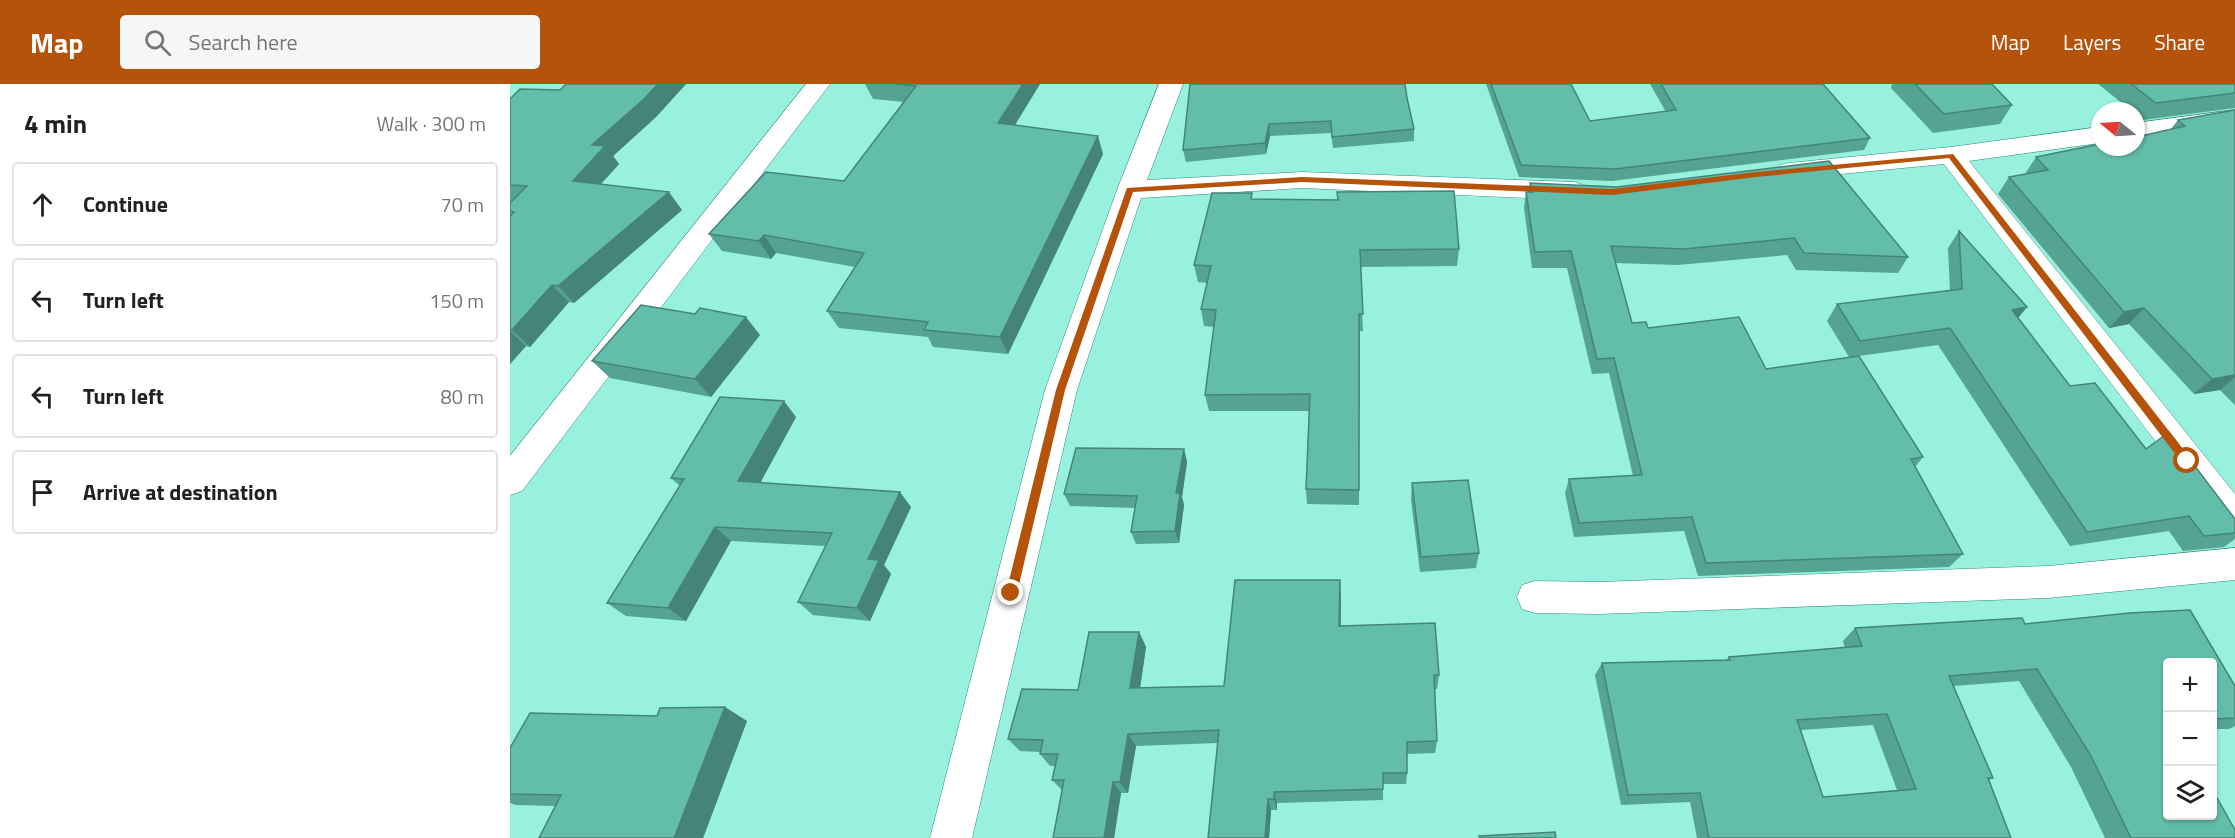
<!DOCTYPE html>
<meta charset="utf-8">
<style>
:root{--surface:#fff;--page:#f6f6f6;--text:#202124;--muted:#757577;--line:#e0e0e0;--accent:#b45309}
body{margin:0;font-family:"Titillium Web",sans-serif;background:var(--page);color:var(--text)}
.controls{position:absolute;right:18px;bottom:18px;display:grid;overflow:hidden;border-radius:6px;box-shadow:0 2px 4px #0004}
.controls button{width:54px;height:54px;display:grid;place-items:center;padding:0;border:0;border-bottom:2px solid var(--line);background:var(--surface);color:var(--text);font:30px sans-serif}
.compass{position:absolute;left:1581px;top:18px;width:54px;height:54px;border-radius:50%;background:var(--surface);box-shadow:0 2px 4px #0004;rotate:288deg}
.stop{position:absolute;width:18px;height:18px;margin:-14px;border:4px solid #b45309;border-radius:50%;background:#fff}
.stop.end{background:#b45309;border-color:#fff;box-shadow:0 2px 6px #0008}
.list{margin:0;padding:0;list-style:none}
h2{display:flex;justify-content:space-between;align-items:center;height:78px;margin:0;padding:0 24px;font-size:26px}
h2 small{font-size:20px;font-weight:400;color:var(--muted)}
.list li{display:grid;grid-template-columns:39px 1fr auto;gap:18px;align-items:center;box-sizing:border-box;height:84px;margin:0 12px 12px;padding:0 12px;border:2px solid var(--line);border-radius:6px}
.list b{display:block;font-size:22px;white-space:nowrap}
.list em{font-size:20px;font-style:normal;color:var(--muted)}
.icon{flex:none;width:33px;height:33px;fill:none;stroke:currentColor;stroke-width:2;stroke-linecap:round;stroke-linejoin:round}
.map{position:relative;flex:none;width:1725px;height:754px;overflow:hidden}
header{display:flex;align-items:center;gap:36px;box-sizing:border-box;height:84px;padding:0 30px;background:var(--accent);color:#fff}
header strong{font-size:28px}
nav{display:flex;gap:33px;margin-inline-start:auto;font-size:21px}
.search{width:420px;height:54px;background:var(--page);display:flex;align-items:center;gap:15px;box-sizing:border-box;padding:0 21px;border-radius:6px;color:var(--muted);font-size:22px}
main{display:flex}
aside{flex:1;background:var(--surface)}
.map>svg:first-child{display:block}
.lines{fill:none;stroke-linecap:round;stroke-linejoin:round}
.minor-casing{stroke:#308d7d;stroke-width:1}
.minor{fill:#fff;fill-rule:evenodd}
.wall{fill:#55a393;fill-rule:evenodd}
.shaded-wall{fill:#458478}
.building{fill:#63bdab;stroke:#458478;stroke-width:1.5;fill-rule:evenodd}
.route{fill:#b45309}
</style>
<header>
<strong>Map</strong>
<div class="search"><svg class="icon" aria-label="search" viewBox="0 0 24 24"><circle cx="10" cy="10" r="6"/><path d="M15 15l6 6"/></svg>Search here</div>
<nav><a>Map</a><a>Layers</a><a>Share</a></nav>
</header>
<main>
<aside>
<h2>4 min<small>Walk · 300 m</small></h2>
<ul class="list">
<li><svg class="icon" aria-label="ahead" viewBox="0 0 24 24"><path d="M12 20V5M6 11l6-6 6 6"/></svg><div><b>Continue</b></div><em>70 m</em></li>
<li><svg class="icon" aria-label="left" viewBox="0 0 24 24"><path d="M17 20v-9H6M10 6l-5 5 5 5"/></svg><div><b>Turn left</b></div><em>150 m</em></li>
<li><svg class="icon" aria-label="left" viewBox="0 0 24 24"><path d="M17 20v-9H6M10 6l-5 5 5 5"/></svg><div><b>Turn left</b></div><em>80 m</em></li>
<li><svg class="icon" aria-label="arrive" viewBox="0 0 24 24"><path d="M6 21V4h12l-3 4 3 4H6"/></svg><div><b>Arrive at destination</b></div></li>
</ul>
</aside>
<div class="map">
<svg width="1725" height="754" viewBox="0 0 1725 754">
<rect width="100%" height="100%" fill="#97f1de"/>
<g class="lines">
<g class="minor-casing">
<g id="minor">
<path d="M296,0H320L12,407L0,411V372Z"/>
<path d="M649,0H673L637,96L792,88L1064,98L1073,101L1077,107L1073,113L1064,116L792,104L631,114L567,306L462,754H420L535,306L607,106Z"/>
<path d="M1725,26V40L1626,55V39Z"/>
<path d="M1590,43V59L1459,77L1725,410V451L1713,446L1434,80L1279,95L1270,93L1266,87L1270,81L1279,79L1441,63Z"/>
<path d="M1725,464V496L1538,514L1089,530L1025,529L1012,525L1007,513L1012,501L1025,497L1089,498L1538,482Z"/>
</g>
</g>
<use href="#minor" class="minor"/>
</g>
<g class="wall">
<path d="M56,0H176L146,33L103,72L109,80L91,100L172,126L64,219L59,218L20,263L16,262L0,280V119L1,118H0V15L50,6Z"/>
<path d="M355,0H530L505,41L593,70L498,270L423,263L418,253L329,244L317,227L345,183L266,169L261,175L212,167L199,150L334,97L394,18L363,15Z"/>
<path d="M680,0L897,14L904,45V57L823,64L821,49L760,52L756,70L676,78L673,66Z"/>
<path d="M976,0H1061L1080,37L1156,28L1140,0H1313L1360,54L1354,66L1102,97L1009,93Z"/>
<path d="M1382,0H1482L1502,21L1490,40L1423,49L1381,4Z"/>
<path d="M1588,0H1725V24L1633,36L1626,30V27H1622Z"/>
<path d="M1725,26V321L1710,306L1684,310L1619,240L1599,244L1488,110L1499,93L1515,90L1526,73L1660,46L1668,36Z"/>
<path d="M1020,99L1398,173L1388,189L1286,186L1277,171L1168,181L1105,179L1122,239L1138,244L1256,285L1339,273L1317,237L1327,220L1440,207L1438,164L1449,147L1517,223L1508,234L1560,302L1636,365L1725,435V455L1714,463L1673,467L1659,447L1560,462L1428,261L1349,272L1413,373L1405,383L1453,470L1439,483L1188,492L1174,447L1064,453L1055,409L1059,395L1123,392L1099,289L1082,290L1057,184H1022L1014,124L1016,108H1018Z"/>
<path d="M743,115L949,165L947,182L850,183L853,247H850L849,421L797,420L796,405L799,327H699L695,311L704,243L694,242L691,225L697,199L688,198L684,181Z"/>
<path d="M250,251L201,313L100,294L82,277Z"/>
<path d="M286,333L250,399L401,423L374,481L381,490L360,537L303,531L288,518L316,462L221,457L176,537L116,532L97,519L170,402L161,394Z"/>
<path d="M674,365L677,378L672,413L674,421L669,459L626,460L621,448L625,424L560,422L554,410Z"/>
<path d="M902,399L969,469L966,484L910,488L901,416Z"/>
<path d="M831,512V542L929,591L927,605H925L927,657L925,669L897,670V689L896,700H873V716L767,719V726H761L759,754H698L708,659L626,662L618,709H611L604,754H543L552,706L542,696L545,682H540L530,670V668L510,667L498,655L568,606L629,548L636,563L630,604L714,602Z"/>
<path d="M1680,526L1725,602V642L1719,645H1702V579H1658V732H1702V705L1725,746V754H1595L1561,683L1509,597L1444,602L1483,694L1479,696L1501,754H1187L1180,718L1111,721L1085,591L1092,579L1216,576L1219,573L1335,564L1333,557L1345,544L1512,534L1515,540L1619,529ZM1363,641L1387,706L1313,713L1291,646Z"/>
<path d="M237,637L193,754H29L45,722L6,721L0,719V664Z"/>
</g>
<g class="shaded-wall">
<path d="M148,0H176L146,33L103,72L109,80L78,114L63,97L82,61Z"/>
<path d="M513,0H530L495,57L488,39Z"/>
<path d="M759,40L760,52L756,70L755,59Z"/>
<path d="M588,52L593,70L498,270L490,253Z"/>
<path d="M159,108L172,126L64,219L48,202Z"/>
<path d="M254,151L266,169L261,175L249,157Z"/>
<path d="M42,201L59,218L20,263L2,246Z"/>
<path d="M1517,223L1503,240L1502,226Z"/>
<path d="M1634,224L1619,240L1599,244L1614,228Z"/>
<path d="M236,233L250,251L201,313L185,295Z"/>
<path d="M0,247L16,262L0,280Z"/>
<path d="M1725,291V293L1710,306L1684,310L1702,295Z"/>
<path d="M274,317L286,333L243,412L228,397Z"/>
<path d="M674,365L677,378L672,413L674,421L669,459L665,447L666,409Z"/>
<path d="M390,408L401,423L374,481L381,490L360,537L347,524L358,475Z"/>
<path d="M205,443L221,457L176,537L158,524Z"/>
<path d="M830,496L831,512L830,557L829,542Z"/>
<path d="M629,548L636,563L628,618L620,604Z"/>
<path d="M215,623L237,637L193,754H164Z"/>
<path d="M618,650L626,662L618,709L610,698Z"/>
<path d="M603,698L611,709L604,754H594Z"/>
<path d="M764,708L767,719V726L764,715Z"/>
<path d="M758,715L761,726L759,754H755Z"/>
</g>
<g class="building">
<path d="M56,0H148L134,15L82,61L95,62L63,97L159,108L48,202L42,201L2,246H0V132L4,128L0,127V119L17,102L0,101V15L10,5L50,6Z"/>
<path d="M385,0H513L488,39L588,52L490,253L414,246L418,238L317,227L354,169L254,151L249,157L199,150L256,88L334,97L406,2Z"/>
<path d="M680,0H895L897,14L904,45L822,53L821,37L759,40L755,59L673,66Z"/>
<path d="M981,0H1061L1080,37L1166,26L1151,0H1313L1360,54L1105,85L1011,81Z"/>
<path d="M1405,0H1482L1502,21L1434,30Z"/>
<path d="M1621,0H1725V9L1646,19Z"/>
<path d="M1725,26V291L1702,295L1634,224L1614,228L1499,93L1538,86L1526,73L1590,60V63H1626V53L1675,42L1668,36Z"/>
<path d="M1319,77L1398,173L1294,169L1284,154L1174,165L1101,162L1122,239L1136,238L1138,244L1229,233L1256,285L1349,272L1413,373L1401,375L1453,470L1196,479L1182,433L1069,439L1059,395L1132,391L1104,274L1087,275L1061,167L1025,168L1016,108H1023L1020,99L1107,103Z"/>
<path d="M944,107L949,165L850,166L853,230H849V406L796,405L800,310L695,311L706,226L691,225L701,182L684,181L702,109H742L741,115L828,116L827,108Z"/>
<path d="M1449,147L1517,223L1502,226L1560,302L1585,299L1636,365L1659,348L1725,435V449L1694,452L1679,432L1577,448L1440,244L1350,257L1327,220L1452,205Z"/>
<path d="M131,221L185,230L190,224L236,233L185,295L82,277Z"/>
<path d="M210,313L274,317L228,397L390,408L358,475L369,476L347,524L288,518L322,449L205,443L158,524L97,519L174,395L161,394Z"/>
<path d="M566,364L674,365L666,409H670L665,447L621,448L627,412L554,410Z"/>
<path d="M958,396L969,469L911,473L902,399Z"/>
<path d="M725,496H830L829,542L925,539L929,591H924L927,657L897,658V689H873V705L764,708V715H758L755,754H698L709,646L618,650L610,698H603L594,754H543L554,696H542L548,670H530L533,656L498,655L512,605L568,606L579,548H629L620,604L714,602Z"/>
<path d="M1680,526L1725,602V634L1702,635V579H1658V732H1702V705L1725,746V754H1621L1581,672L1527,585L1439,592L1483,694H1478L1501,754H1199L1190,709L1118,711L1092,579L1220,576L1219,573L1352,562L1345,544L1512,534L1515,540L1619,529ZM1377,630L1406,705L1313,713L1287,636Z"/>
<path d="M215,623L164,754H29L51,711L0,710V664L20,629L147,632L150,624Z"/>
<path d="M1045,748L1046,754H970L969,752Z"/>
</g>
<path class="route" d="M1443,70L1680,374V380H1673L1439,74L1246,93L1102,111L792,98L623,108L555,306L507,509L505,512H497L496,509L546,306L617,104L792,93L1102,105L1246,88Z"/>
</svg>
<div class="controls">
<button>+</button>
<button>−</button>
<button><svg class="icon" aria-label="layers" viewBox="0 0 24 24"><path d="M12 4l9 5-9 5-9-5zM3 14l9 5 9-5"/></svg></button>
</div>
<svg class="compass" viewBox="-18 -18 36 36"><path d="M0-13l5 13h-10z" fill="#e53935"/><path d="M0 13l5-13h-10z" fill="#757577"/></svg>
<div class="stop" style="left:1677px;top:377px"></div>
<div class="stop end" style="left:501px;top:509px"></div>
</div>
</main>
